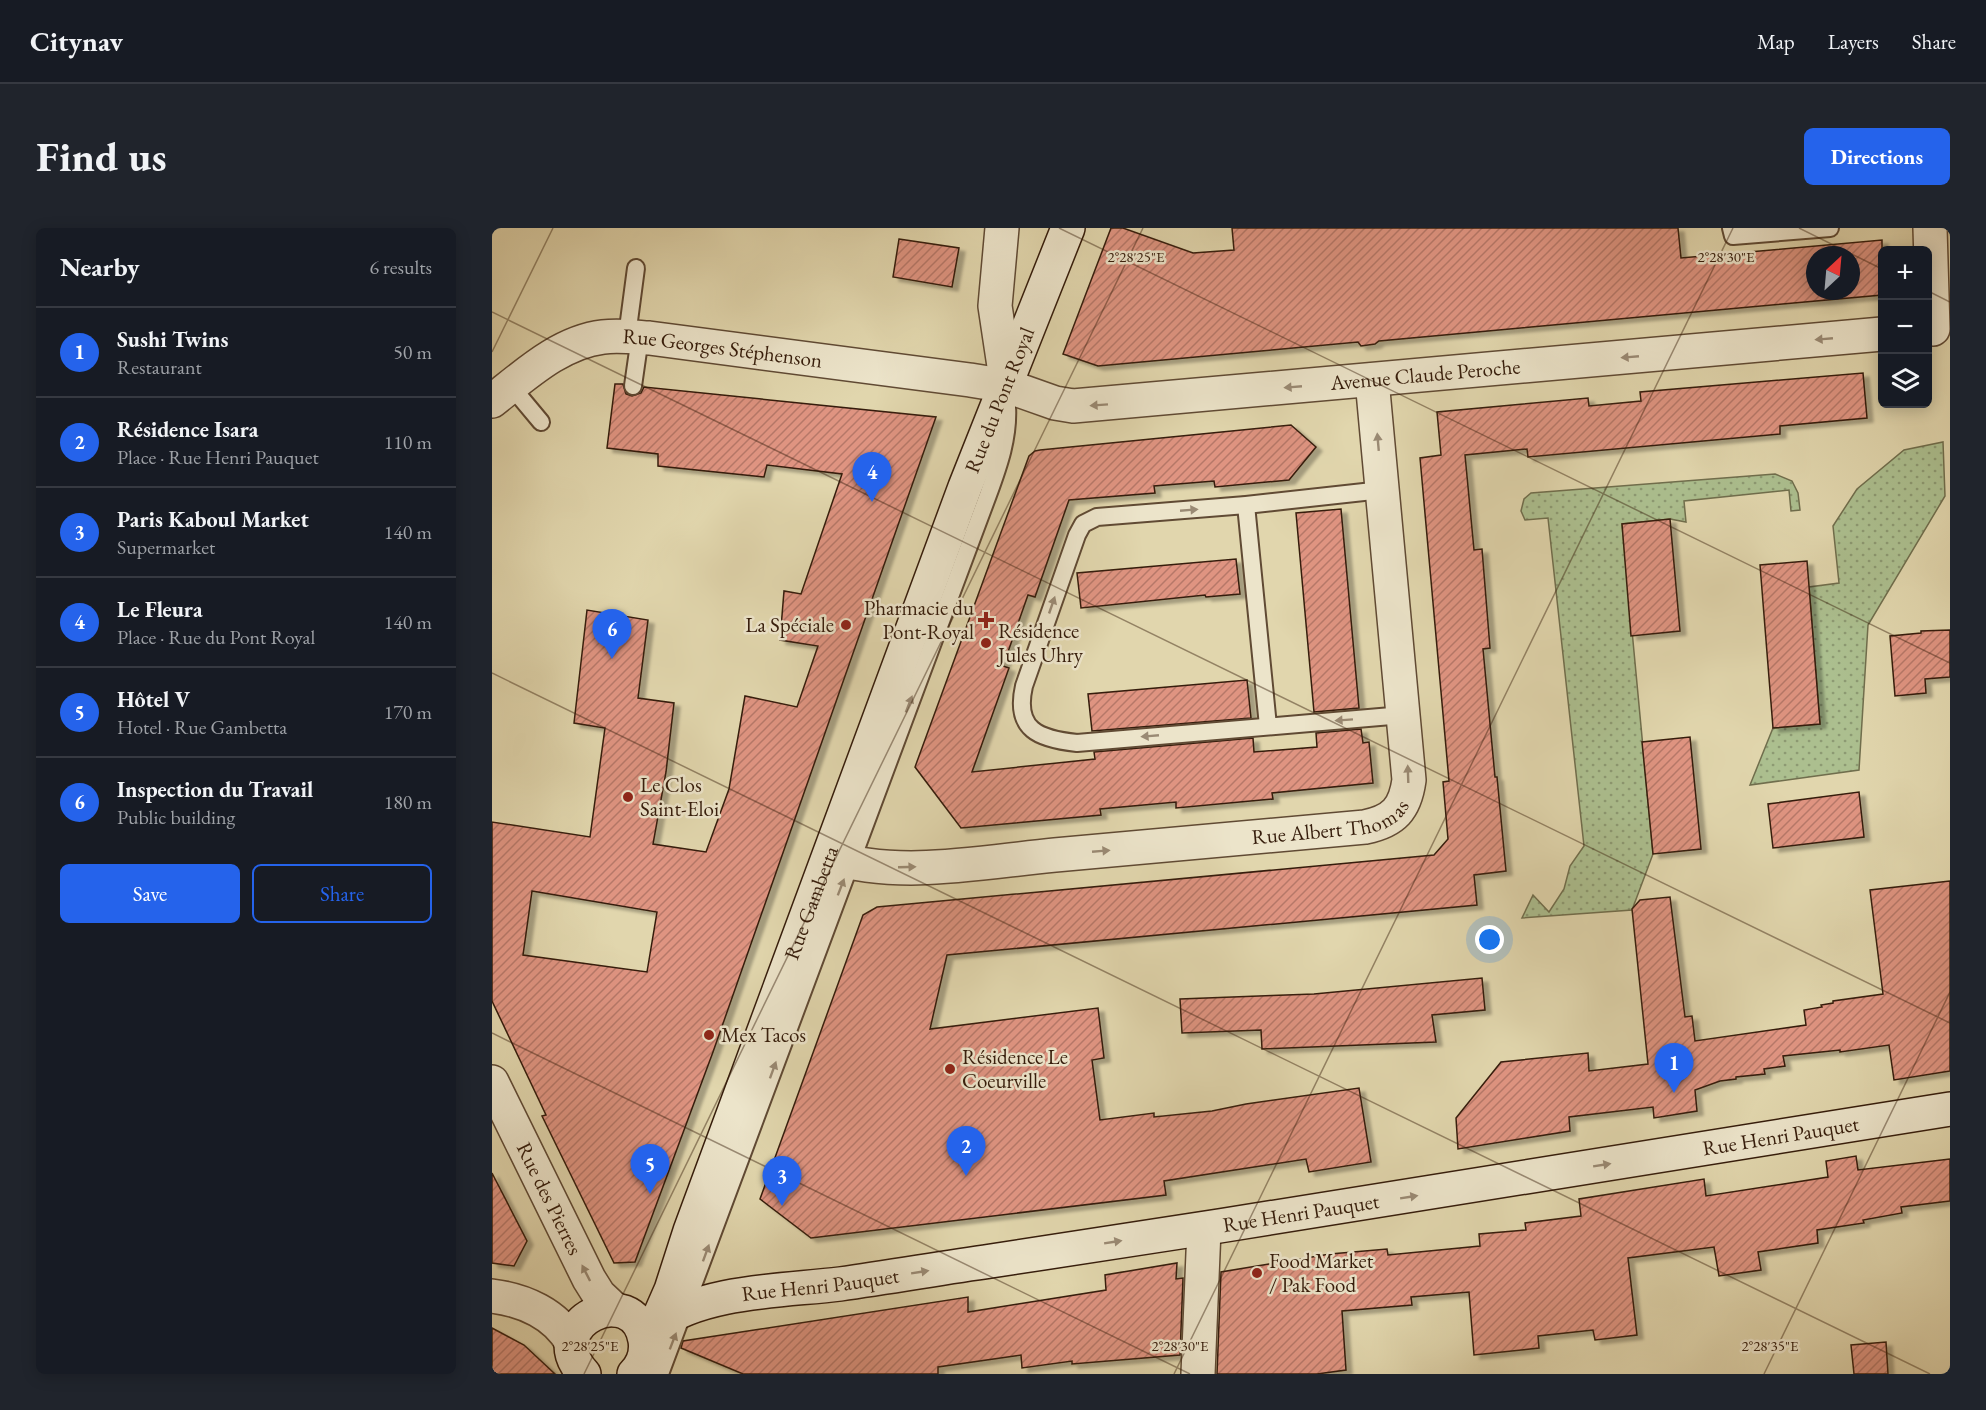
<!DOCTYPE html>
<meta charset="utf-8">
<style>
:root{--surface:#171b24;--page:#20242c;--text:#f1f3f6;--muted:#9ea1a6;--line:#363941;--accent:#2563eb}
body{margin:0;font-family:"EB Garamond",serif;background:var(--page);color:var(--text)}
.controls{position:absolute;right:18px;top:18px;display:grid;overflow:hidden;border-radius:9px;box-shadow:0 3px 15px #0003}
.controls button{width:54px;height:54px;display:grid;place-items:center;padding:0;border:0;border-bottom:2px solid var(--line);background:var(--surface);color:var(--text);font:30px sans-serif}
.compass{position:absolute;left:1314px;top:18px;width:54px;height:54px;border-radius:50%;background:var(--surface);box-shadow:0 3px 15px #0003;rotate:26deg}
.you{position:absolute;left:998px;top:712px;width:21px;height:21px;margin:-15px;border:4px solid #fff;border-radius:50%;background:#1a73e8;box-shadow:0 0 0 9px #1a73e833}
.badge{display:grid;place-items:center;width:39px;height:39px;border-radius:50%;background:var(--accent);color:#fff;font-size:20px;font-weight:700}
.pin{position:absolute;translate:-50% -50px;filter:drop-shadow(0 2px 3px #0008)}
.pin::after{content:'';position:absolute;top:32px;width:21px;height:18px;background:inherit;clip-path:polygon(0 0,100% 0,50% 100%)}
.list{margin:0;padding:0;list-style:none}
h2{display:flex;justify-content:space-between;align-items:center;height:78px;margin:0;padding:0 24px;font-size:26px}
h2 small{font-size:20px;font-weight:400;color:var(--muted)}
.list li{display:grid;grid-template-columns:39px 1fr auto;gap:18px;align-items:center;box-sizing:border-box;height:90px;padding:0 24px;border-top:2px solid var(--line)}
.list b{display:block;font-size:22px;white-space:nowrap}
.list p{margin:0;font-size:20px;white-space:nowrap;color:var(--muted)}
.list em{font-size:20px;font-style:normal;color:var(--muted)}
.actions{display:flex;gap:12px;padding:18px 24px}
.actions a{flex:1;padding:14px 0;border:2px solid var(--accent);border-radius:9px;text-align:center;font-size:21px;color:var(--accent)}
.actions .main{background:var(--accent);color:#fff}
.icon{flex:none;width:33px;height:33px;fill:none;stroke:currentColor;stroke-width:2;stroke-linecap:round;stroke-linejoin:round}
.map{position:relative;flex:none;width:1458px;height:1146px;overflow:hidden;border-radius:9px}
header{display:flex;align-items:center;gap:36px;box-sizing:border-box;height:84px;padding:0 30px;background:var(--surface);border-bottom:2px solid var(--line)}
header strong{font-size:28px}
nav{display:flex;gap:33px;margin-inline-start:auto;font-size:21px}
.intro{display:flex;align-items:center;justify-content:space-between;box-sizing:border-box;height:144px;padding:0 36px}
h1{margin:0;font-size:42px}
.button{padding:15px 27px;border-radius:9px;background:var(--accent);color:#fff;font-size:21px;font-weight:700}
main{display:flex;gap:36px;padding:0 36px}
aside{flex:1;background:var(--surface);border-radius:9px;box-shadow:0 3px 15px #0003}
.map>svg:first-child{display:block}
.grass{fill:url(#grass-dots);stroke:#706e4d;stroke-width:1.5}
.building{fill:url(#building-hatch);stroke:#351c0b;stroke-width:1.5;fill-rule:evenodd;filter:url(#shadow)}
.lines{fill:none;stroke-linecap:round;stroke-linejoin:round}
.lane-casing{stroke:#604a34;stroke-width:20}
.street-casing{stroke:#604a34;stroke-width:36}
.secondary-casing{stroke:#351c0b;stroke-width:36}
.lane{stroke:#ece4ca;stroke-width:16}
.street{stroke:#ece4ca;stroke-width:33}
.secondary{stroke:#ece4ca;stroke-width:33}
.oneway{fill:#9a8a74}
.ticks{fill:none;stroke:#351c0b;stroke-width:1.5;stroke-opacity:0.45}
.poi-dot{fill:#8f2418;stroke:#ece4ca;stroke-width:2}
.labels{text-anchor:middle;stroke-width:5;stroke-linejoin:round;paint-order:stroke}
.street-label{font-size:21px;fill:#351c0b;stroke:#ece4ca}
.poi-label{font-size:21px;fill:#351c0b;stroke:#ece4ca;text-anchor:start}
.ticks-label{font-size:15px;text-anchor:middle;fill:#351c0b;stroke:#ece4ca;stroke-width:5;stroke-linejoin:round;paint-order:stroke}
</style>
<header>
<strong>Citynav</strong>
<nav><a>Map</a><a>Layers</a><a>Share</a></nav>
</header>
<div class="intro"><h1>Find us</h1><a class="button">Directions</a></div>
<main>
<aside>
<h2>Nearby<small>6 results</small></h2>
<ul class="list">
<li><span class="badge">1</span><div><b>Sushi Twins</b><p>Restaurant</p></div><em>50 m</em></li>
<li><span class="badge">2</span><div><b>Résidence Isara</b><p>Place · Rue Henri Pauquet</p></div><em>110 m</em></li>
<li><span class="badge">3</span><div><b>Paris Kaboul Market</b><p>Supermarket</p></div><em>140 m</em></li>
<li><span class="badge">4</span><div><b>Le Fleura</b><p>Place · Rue du Pont Royal</p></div><em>140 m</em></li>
<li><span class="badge">5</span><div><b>Hôtel V</b><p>Hotel · Rue Gambetta</p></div><em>170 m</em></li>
<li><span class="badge">6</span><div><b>Inspection du Travail</b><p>Public building</p></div><em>180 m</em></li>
</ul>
<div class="actions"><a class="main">Save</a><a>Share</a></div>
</aside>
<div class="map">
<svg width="1458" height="1146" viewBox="0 0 1458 1146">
<defs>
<pattern id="grass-dots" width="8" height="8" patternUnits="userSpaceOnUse" patternTransform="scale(1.5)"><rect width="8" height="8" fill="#acbf8f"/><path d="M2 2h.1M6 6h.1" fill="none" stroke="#8d9a73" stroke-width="1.8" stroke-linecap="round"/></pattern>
<pattern id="building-hatch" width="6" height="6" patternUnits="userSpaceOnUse" patternTransform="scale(1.5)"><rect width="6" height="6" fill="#df9481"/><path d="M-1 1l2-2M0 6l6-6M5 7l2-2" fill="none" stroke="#b67868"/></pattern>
<filter id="shadow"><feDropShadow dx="6" dy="4" stdDeviation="1.5" flood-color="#0004"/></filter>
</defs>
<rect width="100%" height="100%" fill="#e1d6ad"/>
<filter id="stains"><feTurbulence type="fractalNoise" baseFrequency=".00333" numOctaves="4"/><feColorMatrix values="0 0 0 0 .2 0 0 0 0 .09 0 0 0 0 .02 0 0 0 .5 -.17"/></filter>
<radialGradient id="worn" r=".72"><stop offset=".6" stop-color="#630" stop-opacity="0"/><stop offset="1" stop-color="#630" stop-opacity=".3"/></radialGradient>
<g class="grass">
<path d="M1451,214L1453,268L1376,397L1367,542L1258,557L1281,500L1328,496L1317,359L1347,355L1341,298L1365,261L1412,222Z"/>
<path d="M1283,246L1300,253L1306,265L1308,282L1299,283L1297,262L1192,273L1194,294L1178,291L1130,296L1161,626L1140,682L1030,690L1041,667L1057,684L1072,661L1078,638L1092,618L1056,290L1033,292L1029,283L1032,271L1039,265Z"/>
</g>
<g class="building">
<path d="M619,0H631L701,25L742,22L740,0H1186L1189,30L1390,12V67L887,113L883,116L869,118L866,114L606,138L571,126ZM1323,27H1359V63H1323Z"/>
<path d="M407,11L467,20L460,59L401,49Z"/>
<path d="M1371,145L1375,190L1288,198V206L1036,229L1035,221L973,227L982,322L990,321L998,420L991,421L1003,549H1005L1014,643L982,647L985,677L455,727L438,801L606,780L612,830L600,832L608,892L662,885V889L720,883L754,876L867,860L879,934L817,944L814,931L672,953L674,967L319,1010L268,971L371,687L385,679L942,627L956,611L951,554L957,553L928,230L949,227L945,184L1096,170L1097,178L1149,173L1148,164Z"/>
<path d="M123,156H131L134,166L140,168L149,165L152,159L444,189L221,824L143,1034L122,1035L50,888L54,887L0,773V594L98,609L113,500L82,495L95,382L156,392L146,470L182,475L174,544L161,616L214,624L237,561L253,468L305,479L326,418L288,412L292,363L309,366L350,246L275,237L272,249L166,238V226L115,220ZM40,663L165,684L155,744L31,727Z"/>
<path d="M799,197L824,219L797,252L723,259L722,253L662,258L663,265L577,272L543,369L536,367L511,438L517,440L480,544L603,531L602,524L761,510L762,524L825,519L824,505L869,501L871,515L877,514L881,555L780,565L781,571L684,580V574L608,581L609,587L469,600L423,539L537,228L543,223L548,222Z"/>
<path d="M849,281L867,480L822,484L804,285Z"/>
<path d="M1178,291L1188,403L1139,408L1130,296Z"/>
<path d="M744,331L748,366L714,369L713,367L589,380L585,345Z"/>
<path d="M1315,333L1328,496L1281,500L1268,337Z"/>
<path d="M1458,402V449L1433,451L1434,465L1403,468L1398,408L1429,405V403Z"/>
<path d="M755,452L759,490L600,503L596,466Z"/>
<path d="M1198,509L1209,621L1161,626L1150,514Z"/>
<path d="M1367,564L1372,609L1281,620L1276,576Z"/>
<path d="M1458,653V843L1402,852L1397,817L1348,824V822L1291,828L1293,838L1272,841L1273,846L1244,849V851L1228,853L1203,862L1205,883L1162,890L1161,879L1077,889L1078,903L966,921L964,890L1009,834L1096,825L1097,843L1156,836L1140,681L1148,672L1178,669L1193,789L1200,788L1203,813L1314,797L1312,782L1330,779L1329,777L1341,775V773L1391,766L1378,662Z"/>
<path d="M990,750L993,782L940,787L944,814L770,821L769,802L690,805L688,771L822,766Z"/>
<path d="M1364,928L1366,942L1458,931V973L1409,979L1410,985L1371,992L1372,995L1325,1002L1326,1015L1266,1024L1269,1042L1227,1048L1222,1019L1136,1030L1145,1107L1103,1112L1101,1102L1046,1108L1047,1120L982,1127L977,1064L919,1069L920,1077L850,1083L854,1142L825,1146H725L729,1044L838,1026L895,1021L896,1027L988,1018L987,1006L1034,1002L1033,995L1089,988L1087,971L1212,951L1214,968L1336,949L1334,933Z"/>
<path d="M0,945L35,1013L22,1038L0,1035Z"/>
<path d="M685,1035L684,1051L691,1050L688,1127L580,1136V1133L530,1140L529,1127L446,1139V1146H251L189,1120L191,1113L476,1069V1084L614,1062L613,1047Z"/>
<path d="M0,1100L32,1117L63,1146H0Z"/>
<path d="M1394,1114L1396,1146H1362L1359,1117Z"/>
</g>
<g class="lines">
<g class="lane-casing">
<g id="lane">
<path d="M1239,0L1241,8L1338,0"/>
<path d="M135,108L144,40"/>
<path d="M19,158L49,194"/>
<path d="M141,158L148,109"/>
<path d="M890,262L754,277L605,289L591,296L585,307L532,458C522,502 547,511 585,515L911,487"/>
<path d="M754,277L776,498"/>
<path d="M168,1146L496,267C507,237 517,209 515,177"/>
</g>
</g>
<g class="street-casing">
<g id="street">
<path d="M510,0L503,78L515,158"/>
<path d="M1438,0L1441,101"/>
<path id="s1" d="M0,173C32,148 68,114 111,109C126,107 142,109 157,110L478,152L515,158L563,175L581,178L1390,106"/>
<path id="s2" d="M337,629C409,651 489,634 563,627C667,618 770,608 873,599C902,593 913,581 917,552L880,152"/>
<path id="s3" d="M0,854L97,1051L107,1067L123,1082"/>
<path d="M0,1068C32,1072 64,1086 80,1115"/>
<path d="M706,1146L712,1001"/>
</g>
</g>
<g class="secondary-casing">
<g id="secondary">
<path id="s4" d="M164,1097C212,1062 291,1063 348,1056C399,1049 449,1040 499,1033C819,985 1138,932 1458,881"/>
<path id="s5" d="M154,1119L179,1062L198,1003L473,259L576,0"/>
<path d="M92,1146C45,1095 142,1050 153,1112C155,1125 151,1137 142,1146"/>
</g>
</g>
<use href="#lane" class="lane"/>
<use href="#street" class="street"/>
<use href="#secondary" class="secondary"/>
</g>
<defs><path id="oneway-solid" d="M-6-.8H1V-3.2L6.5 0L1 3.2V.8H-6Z" transform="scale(1.5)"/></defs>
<g class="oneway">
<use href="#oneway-solid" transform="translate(1332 111) rotate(175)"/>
<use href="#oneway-solid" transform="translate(1138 129) rotate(175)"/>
<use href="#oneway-solid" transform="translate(801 159) rotate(175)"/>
<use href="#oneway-solid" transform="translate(607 177) rotate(176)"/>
<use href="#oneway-solid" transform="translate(886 214) rotate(-95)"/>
<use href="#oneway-solid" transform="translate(697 282) rotate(-5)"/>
<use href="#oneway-solid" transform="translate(560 377) rotate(-71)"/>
<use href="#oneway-solid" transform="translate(417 476) rotate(-69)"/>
<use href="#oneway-solid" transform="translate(852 492) rotate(176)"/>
<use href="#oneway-solid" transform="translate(658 508) rotate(175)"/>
<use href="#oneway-solid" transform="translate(916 546) rotate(-92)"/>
<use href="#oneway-solid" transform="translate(609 623) rotate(-5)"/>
<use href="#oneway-solid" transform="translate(415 639) rotate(-2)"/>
<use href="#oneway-solid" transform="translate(349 659) rotate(-69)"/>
<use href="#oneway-solid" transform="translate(281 842) rotate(-70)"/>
<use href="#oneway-solid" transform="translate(1110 937) rotate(-9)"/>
<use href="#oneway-solid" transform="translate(917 969) rotate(-9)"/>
<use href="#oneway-solid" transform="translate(621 1014) rotate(-9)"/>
<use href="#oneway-solid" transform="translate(214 1025) rotate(-70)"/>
<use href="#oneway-solid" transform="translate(428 1044) rotate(-9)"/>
<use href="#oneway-solid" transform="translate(94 1045) rotate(-117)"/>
<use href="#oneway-solid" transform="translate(181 1113) rotate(-69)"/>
</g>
<path class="ticks" d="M567,0L1458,435M1307,0L1390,41M1436,63L1458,74M0,84L1458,795M0,124L61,0M0,445L1438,1146M0,805L698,1146M92,1146L651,0M682,1146L1241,0M1272,1146L1458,764"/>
<g class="poi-dot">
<path d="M491 383h6v6h6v6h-6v6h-6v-6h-6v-6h6z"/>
<circle cx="354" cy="397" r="6"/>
<circle cx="494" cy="415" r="6"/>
<circle cx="136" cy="569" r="6"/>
<circle cx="217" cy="807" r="6"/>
<circle cx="458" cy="841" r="6"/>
<circle cx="765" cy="1045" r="6"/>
</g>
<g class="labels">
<g class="street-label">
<text dy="7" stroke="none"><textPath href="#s1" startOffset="250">Rue Georges Stéphenson</textPath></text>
<text dy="7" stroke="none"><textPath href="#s1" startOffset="960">Avenue Claude Peroche</textPath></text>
<text dy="7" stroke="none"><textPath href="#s5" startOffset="1011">Rue du Pont Royal</textPath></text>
<text dy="7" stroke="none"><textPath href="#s2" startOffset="506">Rue Albert Thomas</textPath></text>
<text dy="7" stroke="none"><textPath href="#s5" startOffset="474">Rue Gambetta</textPath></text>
<text dy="7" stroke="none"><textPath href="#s4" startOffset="1143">Rue Henri Pauquet</textPath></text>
<text dy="7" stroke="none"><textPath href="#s3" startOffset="130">Rue des Pierres</textPath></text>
<text dy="7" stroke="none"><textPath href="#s4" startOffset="657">Rue Henri Pauquet</textPath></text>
<text dy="7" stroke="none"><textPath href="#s4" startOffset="171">Rue Henri Pauquet</textPath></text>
</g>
<g class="poi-label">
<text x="482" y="387" text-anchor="end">Pharmacie du<tspan x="482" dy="24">Pont-Royal</tspan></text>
<text x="342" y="404" text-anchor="end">La Spéciale</text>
<text x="506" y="410">Résidence<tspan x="506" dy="24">Jules Uhry</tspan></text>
<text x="148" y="564">Le Clos<tspan x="148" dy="24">Saint-Eloi</tspan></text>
<text x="229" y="814">Mex Tacos</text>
<text x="470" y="836">Résidence Le<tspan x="470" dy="24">Coeurville</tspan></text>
<text x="777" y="1040">Food Market<tspan x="777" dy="24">/ Pak Food</tspan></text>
</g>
</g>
<g class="ticks-label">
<text x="644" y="34">2°28'25"E</text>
<text x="1234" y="34">2°28'30"E</text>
<text x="98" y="1123">2°28'25"E</text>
<text x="688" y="1123">2°28'30"E</text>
<text x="1278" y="1123">2°28'35"E</text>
</g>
<rect width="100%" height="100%" filter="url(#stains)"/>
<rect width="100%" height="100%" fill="url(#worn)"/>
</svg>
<div class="controls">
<button>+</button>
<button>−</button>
<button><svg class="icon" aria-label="layers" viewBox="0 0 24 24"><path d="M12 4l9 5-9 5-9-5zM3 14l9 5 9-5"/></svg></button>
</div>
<svg class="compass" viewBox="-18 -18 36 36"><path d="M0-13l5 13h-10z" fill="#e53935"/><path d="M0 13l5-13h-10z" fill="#9ea1a6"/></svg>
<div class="you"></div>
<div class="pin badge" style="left:1182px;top:865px">1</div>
<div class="pin badge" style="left:474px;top:948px">2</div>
<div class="pin badge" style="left:290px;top:978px">3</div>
<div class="pin badge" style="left:380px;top:274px">4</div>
<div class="pin badge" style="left:158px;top:966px">5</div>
<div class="pin badge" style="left:120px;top:431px">6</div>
</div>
</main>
